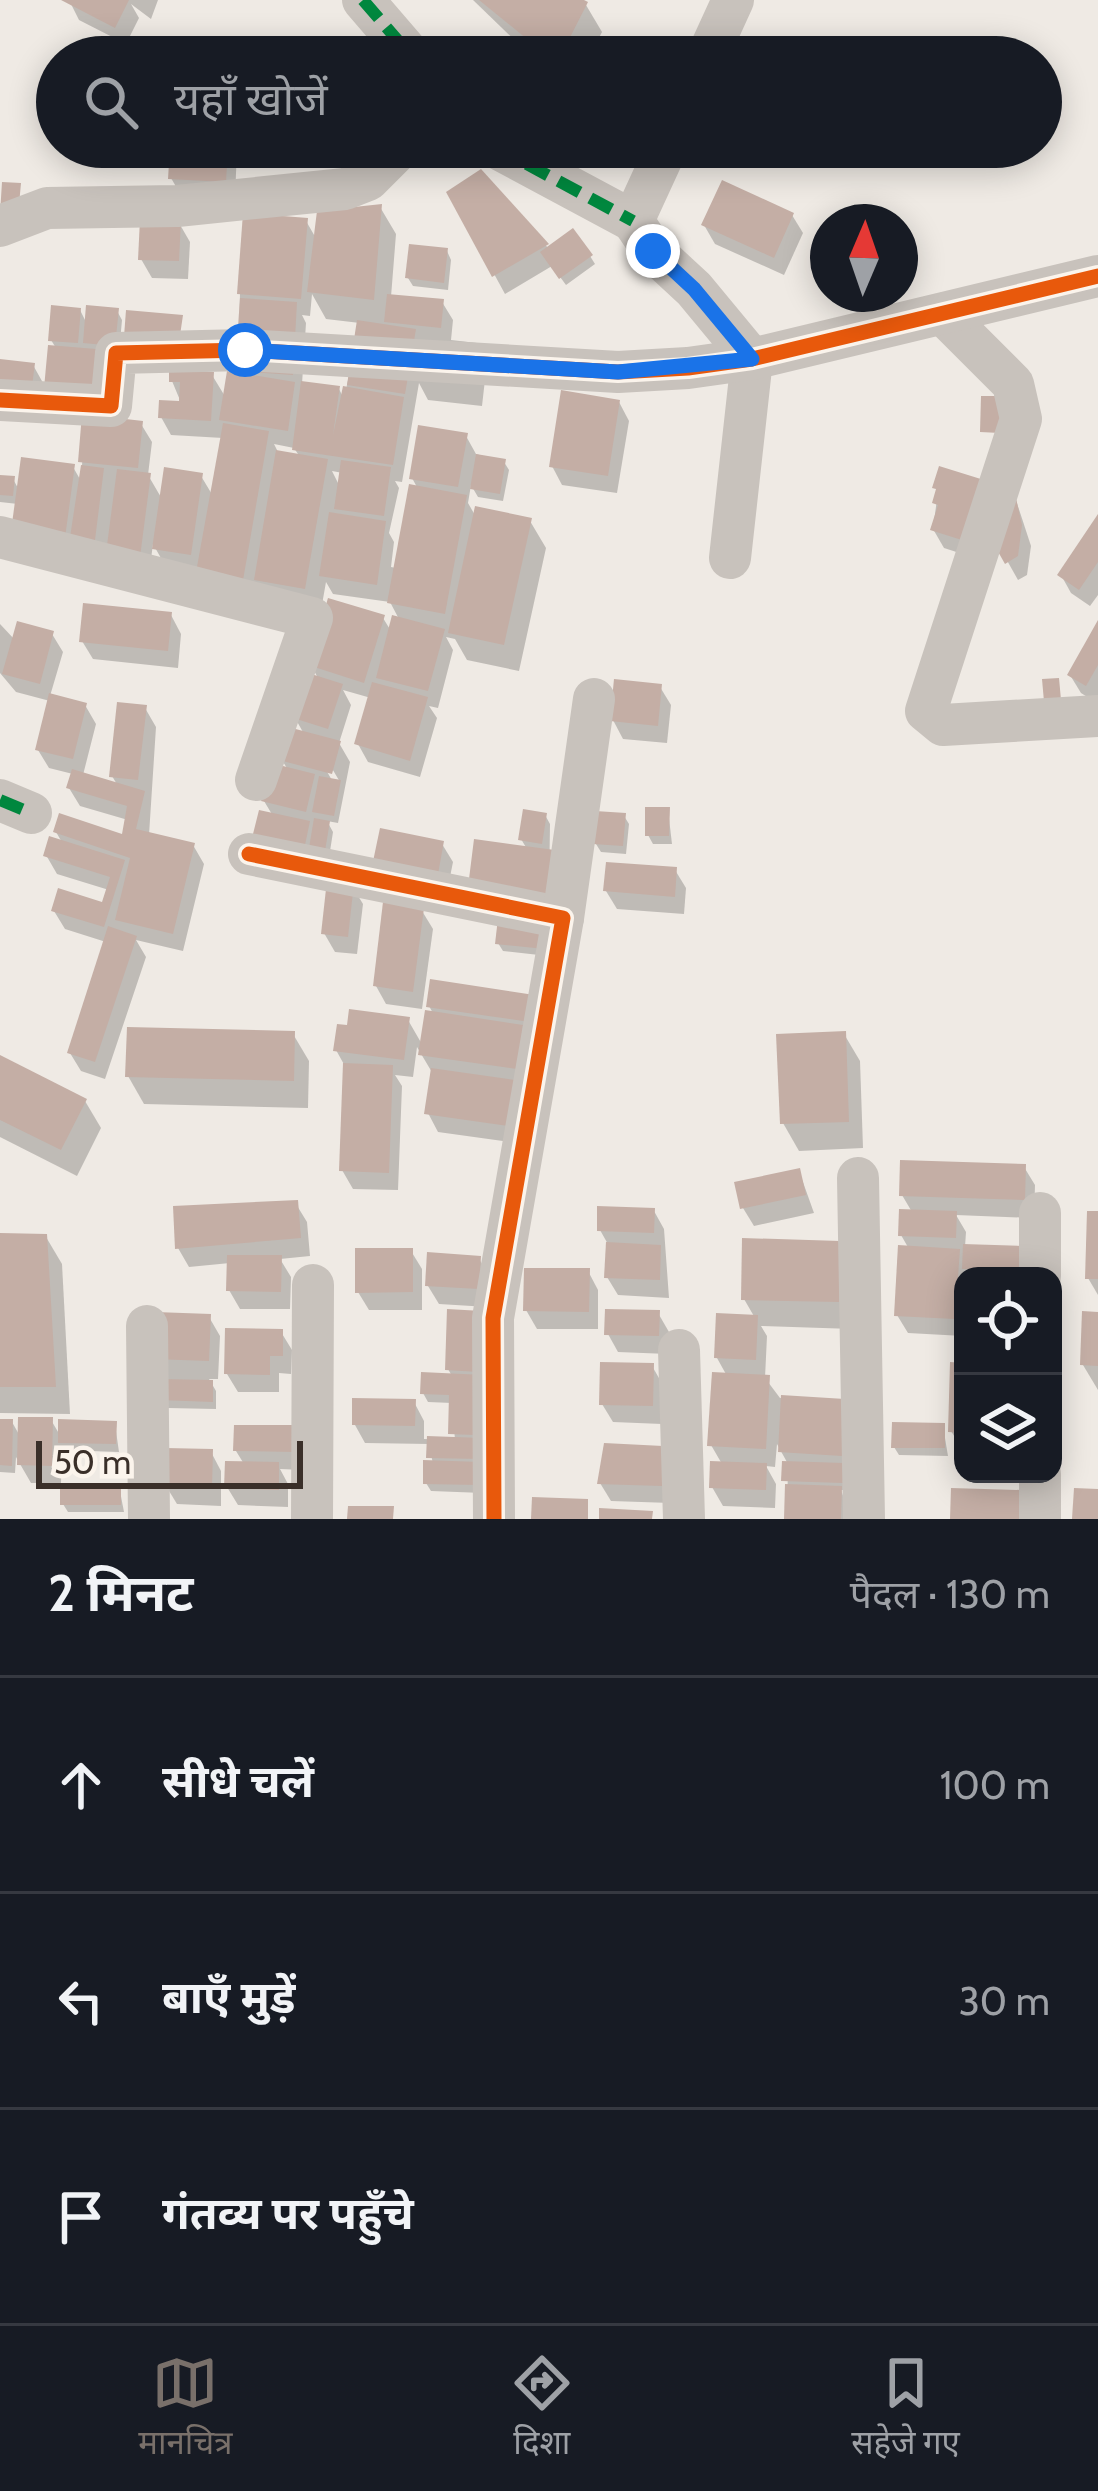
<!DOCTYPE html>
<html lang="hi">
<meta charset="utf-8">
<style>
:root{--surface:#171b24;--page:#242831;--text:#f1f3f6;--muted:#9ea1a6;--line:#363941;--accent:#79706a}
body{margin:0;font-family:Cabin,"Noto Sans Devanagari",sans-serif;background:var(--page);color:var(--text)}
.controls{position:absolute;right:36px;bottom:36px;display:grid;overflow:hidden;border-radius:24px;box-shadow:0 6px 30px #0003}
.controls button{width:108px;height:108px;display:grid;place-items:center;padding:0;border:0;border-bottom:3px solid var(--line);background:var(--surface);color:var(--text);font:60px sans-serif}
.compass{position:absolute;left:810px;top:204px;width:108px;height:108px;border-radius:50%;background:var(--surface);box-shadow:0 6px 30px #0003;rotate:2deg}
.scale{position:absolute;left:36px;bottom:30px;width:267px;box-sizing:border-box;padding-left:12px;border:6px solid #3a2f29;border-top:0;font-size:33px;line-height:42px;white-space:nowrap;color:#3a2f29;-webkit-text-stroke:9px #fbf4ec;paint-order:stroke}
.stop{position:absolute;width:36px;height:36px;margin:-27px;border:9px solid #1a73e8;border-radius:50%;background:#fff}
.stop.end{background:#1a73e8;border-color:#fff;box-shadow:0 3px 12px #0008}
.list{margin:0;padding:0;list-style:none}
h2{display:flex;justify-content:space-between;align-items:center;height:156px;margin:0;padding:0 48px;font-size:51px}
h2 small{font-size:39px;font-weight:400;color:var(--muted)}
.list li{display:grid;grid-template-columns:78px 1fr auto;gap:36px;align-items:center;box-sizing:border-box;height:216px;padding:0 48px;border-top:3px solid var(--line)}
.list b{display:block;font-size:45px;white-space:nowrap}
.list em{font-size:39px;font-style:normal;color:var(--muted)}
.icon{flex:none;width:66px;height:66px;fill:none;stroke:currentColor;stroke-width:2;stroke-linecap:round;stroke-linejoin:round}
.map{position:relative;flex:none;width:1098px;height:1519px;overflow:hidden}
.search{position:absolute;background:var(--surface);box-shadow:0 6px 30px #0003;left:36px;right:36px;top:36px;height:132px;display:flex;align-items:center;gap:30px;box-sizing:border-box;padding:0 42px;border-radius:66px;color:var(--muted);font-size:45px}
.sheet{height:804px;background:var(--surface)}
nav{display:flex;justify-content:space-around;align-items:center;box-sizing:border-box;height:168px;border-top:3px solid var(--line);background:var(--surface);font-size:33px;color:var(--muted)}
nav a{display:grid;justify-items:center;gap:6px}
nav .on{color:var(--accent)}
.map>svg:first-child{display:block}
.shadow{fill:#0003;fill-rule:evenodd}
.building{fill:#c4aea5}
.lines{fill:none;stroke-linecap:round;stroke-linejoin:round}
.street{stroke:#c8c2bc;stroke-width:42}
.quiet{stroke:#00873e;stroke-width:12;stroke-dasharray:24 12;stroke-linecap:butt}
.cycleway-casing{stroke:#fbf4ec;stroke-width:22}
.cycleway{stroke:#e8590c;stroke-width:15}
.route{stroke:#1a73e8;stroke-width:15}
</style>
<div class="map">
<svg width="1098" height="1519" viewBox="0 0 1098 1519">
<rect width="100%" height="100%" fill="#efeae4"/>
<g class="shadow">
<path d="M69,0H158L151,19L131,4L139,18L126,44L79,20Z"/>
<path d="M473,0H583L602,32L589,57H532Z"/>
<path d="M173,147H237L235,200L182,197L171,178Z"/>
<path d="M481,173L549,249L590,256L595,264L566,285L552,266L505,294L450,193Z"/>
<path d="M380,207L396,234L391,297L442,302L453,320L451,340L477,343L487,362L482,406L428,400L419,383L402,482L395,481L399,488L389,533L394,542L391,567L396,568L418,489L412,478L466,436L476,454L504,462L509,470L503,501L478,497L471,485L468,503L476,517L530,521L546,548L519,671L467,660L455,639L446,637L453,650L438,708L429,706L437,718L420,777L368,762L358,744L371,698L343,690L351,705L339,743L350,762L338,823L327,821L333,832L328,864L273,816L264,801L288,770L282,760L304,734L294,716L319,680L311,665L383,618L391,631L400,621L390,602L333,594L326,582L320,616L166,567L153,544L149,574L103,565L18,504L0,502V478L13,479L19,490L73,467L81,481L85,419L0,362L33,365L47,390L56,348L51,340L80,310L87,324L117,311L122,320L119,353L100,419L141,424L152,442L148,475L162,499L201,476L213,496L223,438L171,435L161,417L182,405L172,381L212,375L226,398L238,376L240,293L306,221L317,240ZM312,294L326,319L360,323L344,399L339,389L302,384L306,323L302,315L310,316ZM274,444L294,448L300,457L279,454ZM332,471L343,473L340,487ZM327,760L340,782H333L322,763Z"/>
<path d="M792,215L803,233L784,275L715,244L704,225Z"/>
<path d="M179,223L190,242L188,279L152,278L141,259Z"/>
<path d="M447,251L451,260L448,290L413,286L408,278Z"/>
<path d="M619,402L629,421L617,493L562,485L552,466Z"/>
<path d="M941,469L975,558L944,548L933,529Z"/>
<path d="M1013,491L1031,546L1027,575L1018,580L991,532Z"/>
<path d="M1098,519V595L1090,606L1071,593L1061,575Z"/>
<path d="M171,615L181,634L178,668L93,659L82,641Z"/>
<path d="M0,624L15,640L52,634L63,652L50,696L85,705L96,724L83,775L118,786L112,776L145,708L156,727L149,835L193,845L204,864L183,951L136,940L146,957L105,1079L81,1071L70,1053L106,942L65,929L54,911L104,906L109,890L57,874L46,855L63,844L56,832L125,838L128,820L80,806L69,788L73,774L49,768L38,750L50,701L16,692L0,673Z"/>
<path d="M1098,626V700L1097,703L1081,693L1070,675Z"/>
<path d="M660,687L671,705L667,743L623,739L613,720Z"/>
<path d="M668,810L672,844H653L648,835Z"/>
<path d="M545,815L550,824L548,956L503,951L498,943L527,849L521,839Z"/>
<path d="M624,816L629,824L626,854L601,852L596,844Z"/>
<path d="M442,844L453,862L445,902L385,889Z"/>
<path d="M675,870L686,888L684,914L617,909L606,891Z"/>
<path d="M352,886L363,904L357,954L335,952L324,933Z"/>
<path d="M422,911L433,929L422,1009L386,1004L376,986Z"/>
<path d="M539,999L525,1144L438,1132L428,1113L433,1074L417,1047L413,1077L395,1075L402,1086L398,1190L353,1189L342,1170L346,1068L336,1050L408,1020L423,1046L434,1015L429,1006Z"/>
<path d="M293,1034L309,1061L308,1108L144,1104L128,1076Z"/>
<path d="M844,1034L860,1061L863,1148L799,1151L783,1123Z"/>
<path d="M0,1058L85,1101L101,1128L77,1176L0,1137Z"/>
<path d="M1024,1167L1035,1185L1034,1218L956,1215L966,1232L965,1247L1033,1276H963V1336L908,1333L897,1315L909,1249L901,1235L912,1212L902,1195Z"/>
<path d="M799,1171L814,1213L754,1226L743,1208Z"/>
<path d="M296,1204L307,1222L310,1256L280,1259L291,1277L290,1309H240L229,1290L230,1263L189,1267L178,1248Z"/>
<path d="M654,1211L664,1229L669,1298L618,1295L607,1277L609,1246L600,1230Z"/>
<path d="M1098,1214V1295L1088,1278Z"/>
<path d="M0,1236L46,1237L62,1264L70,1414L0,1413Z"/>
<path d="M839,1244L853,1329L761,1326L767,1336L765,1378L780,1398L843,1402L846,1490H841L851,1519H787L788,1464L777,1444L775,1467L766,1466L776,1484L775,1508L723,1506L712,1487L722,1464L711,1445L727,1376L717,1358L755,1318L744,1299Z"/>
<path d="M411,1251L422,1269V1310H369L358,1292Z"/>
<path d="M479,1259L490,1277L488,1307L439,1304L428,1286Z"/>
<path d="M588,1271L598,1290V1329H537L526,1310Z"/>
<path d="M658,1313L669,1332L668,1354L618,1352L608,1334Z"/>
<path d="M480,1314L483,1493L431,1491L426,1483L433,1464L429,1444L365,1443L355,1425L414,1402L424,1421V1439L455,1440L452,1403L428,1402L423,1393L452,1376L448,1369Z"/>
<path d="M1098,1315V1390L1083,1365Z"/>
<path d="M209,1317L220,1336L218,1379H209L216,1391V1409L167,1408L156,1359Z"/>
<path d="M281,1332L292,1350L291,1374L279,1373V1392H238L227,1374Z"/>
<path d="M652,1366L663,1385L662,1424L613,1422L602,1404Z"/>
<path d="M963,1366V1450L951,1431Z"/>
<path d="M51,1420L61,1437L115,1424L119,1452L62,1450L61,1483H31L16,1457L15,1473L0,1472V1422H12L21,1438Z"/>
<path d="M943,1426L948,1456L899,1455L894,1447Z"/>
<path d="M294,1428L304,1470L280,1469L288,1484V1507L238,1505L227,1487L244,1464L236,1451Z"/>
<path d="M661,1449L671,1503L611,1501L600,1483Z"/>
<path d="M211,1452L221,1471V1506L177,1504L166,1486Z"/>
<path d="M119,1486L124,1512H68L63,1504Z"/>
</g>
<g class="building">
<path d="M61,0H129L115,28Z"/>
<path d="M479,0H584L588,2L560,57H549Z"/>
<path d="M170,147H228L226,182L168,179Z"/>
<path d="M481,169L549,244L492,277L446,192Z"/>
<path d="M722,180L794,213L774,258L701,225Z"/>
<path d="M2,182L21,183L18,215L0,214Z"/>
<path d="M382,204L374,300L307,292L317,211Z"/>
<path d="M243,213L308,218L301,299L237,294Z"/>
<path d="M140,219L181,220L179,261L138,260Z"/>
<path d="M573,228L593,255L559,279L540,252Z"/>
<path d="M409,244L448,248L444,283L405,278Z"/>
<path d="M387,294L444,299L441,328L384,322Z"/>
<path d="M240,298L297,302L293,375L235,371Z"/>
<path d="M51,305L81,308L78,343L48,341Z"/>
<path d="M86,305L119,308L115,346L83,343Z"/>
<path d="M126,310L183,315L178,349L123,350Z"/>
<path d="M357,320L416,329L405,394L347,385Z"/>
<path d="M48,345L96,349L91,404L43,399Z"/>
<path d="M0,359L35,363L31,394L0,391Z"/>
<path d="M169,369L214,372L211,421L158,418L159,400L179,401L180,382H169Z"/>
<path d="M227,371L295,382L288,431L219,420Z"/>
<path d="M301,381L340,386L333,435L343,386L404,397L393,465L292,450Z"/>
<path d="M561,390L620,400L608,476L549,467Z"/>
<path d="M981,396H1002L1000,433L980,432Z"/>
<path d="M82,414L143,421L138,468L78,462Z"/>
<path d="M223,423L269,431L242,586L195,578Z"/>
<path d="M418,425L468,433L458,487L409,479Z"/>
<path d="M276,450L328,459L305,589L254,580Z"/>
<path d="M476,454L506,459L500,494L470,489Z"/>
<path d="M21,457L75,464L65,538L11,531Z"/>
<path d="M341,460L391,467L384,516L334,509Z"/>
<path d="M81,465L104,468L94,548L69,544Z"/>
<path d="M939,466L984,480L965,541L930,530L938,505L932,503L936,489L932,488Z"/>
<path d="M164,467L203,473L191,555L152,549Z"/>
<path d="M117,469L151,473L140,557L106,553Z"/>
<path d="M0,475L15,476L13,496L0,495Z"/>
<path d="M409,484L467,495L445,614L387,603Z"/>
<path d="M1013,485L1022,525L1018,556L1005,564L987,532Z"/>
<path d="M475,506L532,518L504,645L448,633Z"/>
<path d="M329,512L386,521L377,585L319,576Z"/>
<path d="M1098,514V562L1079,590L1057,575Z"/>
<path d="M328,598L385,615L364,683L308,665Z"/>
<path d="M83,603L172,612L168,651L79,642Z"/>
<path d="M392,615L445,629L428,691L376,678Z"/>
<path d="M1098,620V665L1086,686L1067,675Z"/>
<path d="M17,621L54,631L40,684L2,674Z"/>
<path d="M305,672L343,684L328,729L290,717Z"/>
<path d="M1059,678L1062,711L1045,713L1042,679Z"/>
<path d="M614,679L662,684L658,726L610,721Z"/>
<path d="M372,682L428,697L410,761L354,744Z"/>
<path d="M49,693L87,703L73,759L35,750Z"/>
<path d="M117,702L147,705L138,780L109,777Z"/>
<path d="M288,727L341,741L332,774L279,760Z"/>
<path d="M271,763L315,774L306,812L261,801Z"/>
<path d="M72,769L145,791L136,829L195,843L173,934L115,920L130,858L53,832L59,813L122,834L127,806L66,788Z"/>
<path d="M319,776L341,780L334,816L312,812Z"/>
<path d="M645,807H670L669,836H645Z"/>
<path d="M523,809L547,813L542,844L518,840Z"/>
<path d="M259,810L310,821L305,845L253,834Z"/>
<path d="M595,811L626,813L623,846L593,844Z"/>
<path d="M314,818L330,821L324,857L308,854Z"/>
<path d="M380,828L444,841L436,885L371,871Z"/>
<path d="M49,836L125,860L104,927L51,911L58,888L102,902L110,877L43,856Z"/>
<path d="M474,839L562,851L554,907L467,895Z"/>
<path d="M606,862L677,867L675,897L603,891Z"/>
<path d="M327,880L354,883L348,937L321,934Z"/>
<path d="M383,902L424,908L413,992L373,986Z"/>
<path d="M498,918L547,923L545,949L495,944Z"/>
<path d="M108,926L137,936L95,1062L67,1053Z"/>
<path d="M430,979L541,996L537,1023L426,1007Z"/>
<path d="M349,1009L410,1017L404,1060L333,1051L337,1024L347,1025Z"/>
<path d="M425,1010L523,1025L517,1069L418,1055Z"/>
<path d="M127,1027L295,1031L294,1081L125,1077Z"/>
<path d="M846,1031L849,1122L780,1124L776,1034Z"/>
<path d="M0,1055L87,1099L61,1150L0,1120Z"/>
<path d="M343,1063L393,1065L389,1173L339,1171Z"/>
<path d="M431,1068L522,1081L516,1127L424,1114Z"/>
<path d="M900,1160L1026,1164L1025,1200L899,1196Z"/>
<path d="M800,1168L806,1195L740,1209L734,1182Z"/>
<path d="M298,1200L301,1238L175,1249L173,1206Z"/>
<path d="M597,1206L655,1208L654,1233L597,1231Z"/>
<path d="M899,1209L957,1211L956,1238L898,1236Z"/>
<path d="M1087,1211H1098V1279H1085Z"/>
<path d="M0,1233L47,1234L56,1387H0Z"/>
<path d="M742,1238L840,1241L839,1302L741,1300Z"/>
<path d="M606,1242L661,1245L660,1280L604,1278Z"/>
<path d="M963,1244L1025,1246L1024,1271L962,1269Z"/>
<path d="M898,1245L960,1249L955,1319L894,1316Z"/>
<path d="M355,1248H413V1292L355,1293Z"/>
<path d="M427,1252L481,1256L479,1289L425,1286Z"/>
<path d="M227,1255H282L281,1292L226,1291Z"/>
<path d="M524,1268H590L589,1312L523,1311Z"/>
<path d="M447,1309L482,1311L479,1372L445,1370Z"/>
<path d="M605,1309L660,1310L659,1336L604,1335Z"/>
<path d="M1082,1311L1098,1312V1366L1080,1365Z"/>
<path d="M155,1312L211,1314L209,1361L153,1359Z"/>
<path d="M716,1313L758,1315L756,1360L714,1358Z"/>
<path d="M225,1328L283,1329V1356H270V1375L224,1374Z"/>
<path d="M600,1362L654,1363L653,1406L599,1405Z"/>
<path d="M950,1362L963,1363V1433L948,1432Z"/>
<path d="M421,1372L484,1375L475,1435L448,1434L449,1395L420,1394Z"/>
<path d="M712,1372L770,1375L766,1449L707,1446Z"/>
<path d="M160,1379L213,1380V1402L159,1400Z"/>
<path d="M781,1395L845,1399L842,1456L778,1452Z"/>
<path d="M352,1398L416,1399L415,1426L352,1425Z"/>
<path d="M18,1417H53L52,1466L17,1465Z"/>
<path d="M0,1419H13L12,1466L0,1465Z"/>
<path d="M58,1419L117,1421L116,1444L58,1443Z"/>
<path d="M892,1422L945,1423V1448H891Z"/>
<path d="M234,1425H296L295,1452L233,1451Z"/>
<path d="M427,1436L482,1438V1459L426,1458Z"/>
<path d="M604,1443L663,1446L662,1486L597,1484Z"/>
<path d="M165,1448L213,1449L212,1488L163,1487Z"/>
<path d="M423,1460L481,1462L480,1485L423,1484Z"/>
<path d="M225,1461L279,1462V1490L224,1488Z"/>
<path d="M710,1461L767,1463L766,1490L709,1488Z"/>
<path d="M782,1461L844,1463L843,1483L781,1481Z"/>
<rect x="60" y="1483" width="61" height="22"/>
<path d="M785,1484L842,1486L841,1519H784Z"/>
<path d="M951,1488L1022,1490V1519H950Z"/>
<path d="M1074,1488L1098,1489V1519H1072Z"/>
<path d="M532,1497L588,1499V1519H531Z"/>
<path d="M348,1506H394L393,1519H347Z"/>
<path d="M599,1508L653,1511L652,1519H599Z"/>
</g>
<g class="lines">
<g class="street">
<path d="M363,0L412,57"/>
<path d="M707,57L733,0"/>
<path d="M495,147L633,221"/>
<path d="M667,147L633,221L653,251L694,289L752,359L730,558"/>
<path d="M0,226L47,208L177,206L345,189L368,180L401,147"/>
<path d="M944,315L1013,384L1021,419L926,711L943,725L1098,716"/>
<path d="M0,400L111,406L116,353L245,350L618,372L688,368L752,359L1098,276"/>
<path d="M0,537L312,618L256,780"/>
<path d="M0,800L31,813"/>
<path d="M249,854L563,918L493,1318L494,1519"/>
<path d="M563,918L594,699"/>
<path d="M858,1178L864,1519"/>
<path d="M1040,1276V1213"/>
<path d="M147,1326L149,1519"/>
<path d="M679,1350L684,1519"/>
<path d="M312,1519L313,1285"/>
<path d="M1040,1519V1474"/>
</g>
<g class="quiet">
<path d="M363,0L412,57"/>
<path d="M495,147L633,221"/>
<path d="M0,800L31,813"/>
</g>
<g class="cycleway-casing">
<g id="cycleway">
<path d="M0,400L111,406L116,353L245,350L618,372L688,368L752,359L1098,276"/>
<path d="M249,854L563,918L493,1318L494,1519"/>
</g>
</g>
<use href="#cycleway" class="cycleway"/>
</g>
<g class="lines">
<path class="route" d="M245,350L618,372L752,359L694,289L653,251"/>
</g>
</svg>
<div class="controls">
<button><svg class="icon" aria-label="locate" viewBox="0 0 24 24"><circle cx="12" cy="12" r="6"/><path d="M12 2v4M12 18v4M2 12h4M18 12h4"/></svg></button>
<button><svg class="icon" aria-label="layers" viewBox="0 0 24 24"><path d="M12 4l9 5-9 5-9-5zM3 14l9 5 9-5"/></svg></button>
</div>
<svg class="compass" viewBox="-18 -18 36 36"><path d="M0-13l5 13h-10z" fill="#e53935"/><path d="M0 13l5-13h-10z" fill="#9ea1a6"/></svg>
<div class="scale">50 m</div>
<div class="stop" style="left:245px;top:350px"></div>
<div class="stop end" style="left:653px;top:251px"></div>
<div class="search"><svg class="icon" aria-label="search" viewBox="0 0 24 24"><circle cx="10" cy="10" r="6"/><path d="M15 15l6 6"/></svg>यहाँ खोजें</div>
</div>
<section class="sheet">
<h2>2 मिनट<small>पैदल · 130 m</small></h2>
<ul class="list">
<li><svg class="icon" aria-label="ahead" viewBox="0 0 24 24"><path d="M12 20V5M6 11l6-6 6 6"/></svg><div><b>सीधे चलें</b></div><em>100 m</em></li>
<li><svg class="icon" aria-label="left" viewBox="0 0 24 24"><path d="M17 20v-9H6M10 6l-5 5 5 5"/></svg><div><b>बाएँ मुड़ें</b></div><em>30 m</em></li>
<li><svg class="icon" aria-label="arrive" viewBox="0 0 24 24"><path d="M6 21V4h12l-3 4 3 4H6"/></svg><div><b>गंतव्य पर पहुँचे</b></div></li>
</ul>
</section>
<nav>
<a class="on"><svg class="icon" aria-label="map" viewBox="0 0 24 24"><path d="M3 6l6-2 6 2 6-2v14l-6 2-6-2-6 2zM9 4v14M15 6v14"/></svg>मानचित्र</a>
<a><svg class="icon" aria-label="directions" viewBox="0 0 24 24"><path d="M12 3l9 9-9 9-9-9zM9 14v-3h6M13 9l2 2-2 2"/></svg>दिशा</a>
<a><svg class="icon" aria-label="saved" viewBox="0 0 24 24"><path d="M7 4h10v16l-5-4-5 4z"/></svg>सहेजे गए</a>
</nav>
